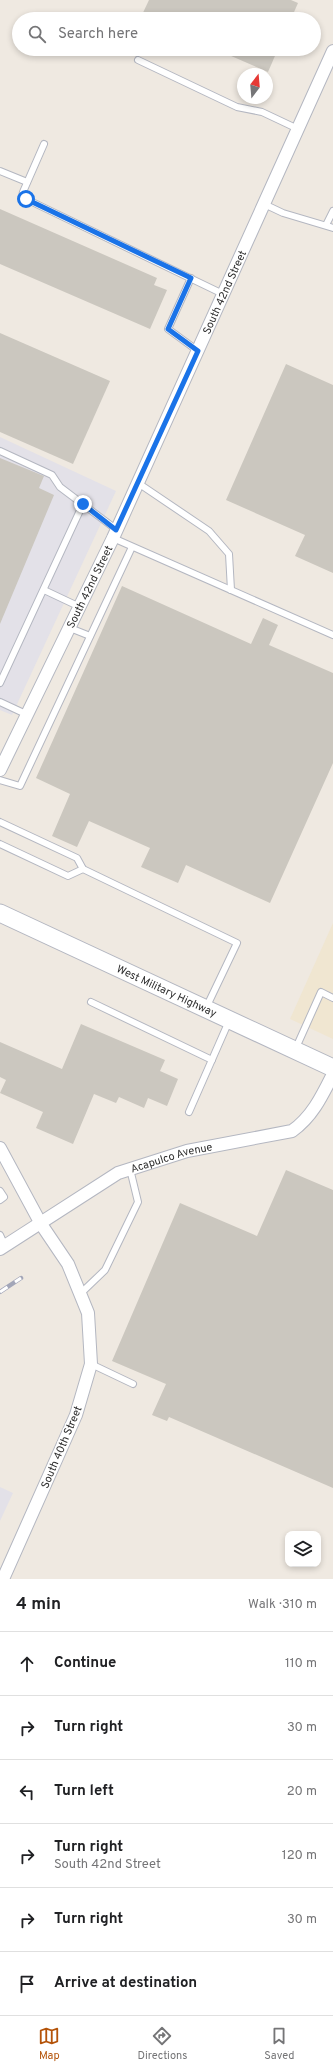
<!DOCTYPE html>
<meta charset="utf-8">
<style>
:root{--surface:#fff;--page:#f2f2f2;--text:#202124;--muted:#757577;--line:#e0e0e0;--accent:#b45309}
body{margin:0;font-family:Overpass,sans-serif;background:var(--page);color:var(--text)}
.controls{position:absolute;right:12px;bottom:12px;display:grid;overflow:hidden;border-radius:8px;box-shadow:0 2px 6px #0003}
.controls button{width:36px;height:36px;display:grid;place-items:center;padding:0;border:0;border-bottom:1px solid var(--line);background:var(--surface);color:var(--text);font:20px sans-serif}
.compass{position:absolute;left:237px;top:68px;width:36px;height:36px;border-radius:50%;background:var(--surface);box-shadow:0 2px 6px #0003;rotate:16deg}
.stop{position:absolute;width:12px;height:12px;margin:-9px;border:3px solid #1a73e8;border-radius:50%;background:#fff}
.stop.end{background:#1a73e8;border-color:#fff;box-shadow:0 1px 4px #0008}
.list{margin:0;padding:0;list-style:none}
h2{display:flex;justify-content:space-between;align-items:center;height:52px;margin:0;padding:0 16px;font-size:17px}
h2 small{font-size:13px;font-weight:400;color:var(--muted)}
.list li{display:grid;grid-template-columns:26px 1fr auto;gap:12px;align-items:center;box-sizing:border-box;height:64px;padding:0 16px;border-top:1px solid var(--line)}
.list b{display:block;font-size:15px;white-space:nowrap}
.list p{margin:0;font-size:13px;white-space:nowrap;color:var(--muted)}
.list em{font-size:13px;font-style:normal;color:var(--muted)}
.icon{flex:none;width:22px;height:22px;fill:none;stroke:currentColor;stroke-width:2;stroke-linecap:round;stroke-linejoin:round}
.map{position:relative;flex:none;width:333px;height:1579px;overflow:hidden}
.search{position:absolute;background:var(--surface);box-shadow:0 2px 6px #0003;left:12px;right:12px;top:12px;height:44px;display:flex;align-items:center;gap:10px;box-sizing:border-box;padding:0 14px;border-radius:22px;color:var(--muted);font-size:15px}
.sheet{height:436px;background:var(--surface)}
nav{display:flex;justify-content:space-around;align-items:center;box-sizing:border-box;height:56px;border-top:1px solid var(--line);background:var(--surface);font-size:11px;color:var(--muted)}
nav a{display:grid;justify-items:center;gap:2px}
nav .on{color:var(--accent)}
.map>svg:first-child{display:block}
.industrial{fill:#e3e1e8}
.education{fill:#f0e6d1}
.building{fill:#cbc7bf}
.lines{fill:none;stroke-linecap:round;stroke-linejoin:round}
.lane-casing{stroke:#b4b7c1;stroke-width:8}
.street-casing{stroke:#b4b7c1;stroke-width:14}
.secondary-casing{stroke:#b4b7c1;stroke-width:19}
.lane{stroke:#fff;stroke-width:6}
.street{stroke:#fff;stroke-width:12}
.secondary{stroke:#fff;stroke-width:17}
.rail-casing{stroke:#a3a6b8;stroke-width:4.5}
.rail{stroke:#fff;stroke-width:3;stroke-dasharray:9;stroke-linecap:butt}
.route{stroke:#1a73e8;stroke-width:5}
.labels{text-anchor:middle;stroke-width:3;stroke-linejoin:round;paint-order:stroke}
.street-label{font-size:11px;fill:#2e2e2e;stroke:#fff}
</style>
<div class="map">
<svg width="333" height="1579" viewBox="0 0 333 1579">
<rect width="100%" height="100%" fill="#efe9e1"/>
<g class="industrial">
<path d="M0,437L116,491L12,715L0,710Z"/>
<path d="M0,1487L13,1493L0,1521Z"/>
</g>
<path class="education" d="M333,923V1039L290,1019Z"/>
<g class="building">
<path d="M149,0H291L298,3L291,19H140Z"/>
<path d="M215,49H278L268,72Z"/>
<path d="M0,209L157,278L154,285L167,290L150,329L0,264Z"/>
<path d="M0,333L110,381L73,464L0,432Z"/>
<path d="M286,364L333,385V573L295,556L305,535L226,500Z"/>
<path d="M0,458L44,476L39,488L54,495L0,624Z"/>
<path d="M122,586L251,644L263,618L278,625L269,645L333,673V763L270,903L186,865L178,883L141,867L150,848L89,821L77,847L52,836L70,794L36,778Z"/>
<path d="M81,1024L165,1060L160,1071L178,1079L167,1106L148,1098L144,1108L119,1097L116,1103L94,1094L73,1144L36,1128L43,1112L0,1093L6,1080L0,1077V1042L62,1069Z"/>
<path d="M286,1170L333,1190V1488L169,1417L167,1421L152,1415L166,1384L112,1361L180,1203L257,1236Z"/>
</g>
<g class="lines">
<g class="lane-casing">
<g id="lane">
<path d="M138,60L237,107L262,112L298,129"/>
<path d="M44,144L23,192L22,196L26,199L223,294"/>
<path d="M0,171L27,182"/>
<path d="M264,204L283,213L333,228"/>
<path d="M326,225L333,211"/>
<path d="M191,278L168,329L198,351"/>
<path d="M0,451L52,475L60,487L117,530"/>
<path d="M138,483L209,531L229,554L231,590"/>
<path d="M113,538L333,635"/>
<path d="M44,590L80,607"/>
<path d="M70,628L90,636"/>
<path d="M0,683L83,504"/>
<path d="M0,702L28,715"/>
<path d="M0,780L20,786L132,547"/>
<path d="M0,822L77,858L83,869L237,943L206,1008"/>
<path d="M0,844L68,876L83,869"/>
<path d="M91,1002L212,1060"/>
<path d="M295,1050L321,992L333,998"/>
<path d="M189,1112L229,1021"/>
<path d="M0,1191L4,1197L0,1200"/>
<path d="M0,1235L5,1246"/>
<path d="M80,1294L105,1270L138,1202L130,1169"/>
<path d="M91,1364L133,1384"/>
</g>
</g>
<g class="street-casing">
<g id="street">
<path id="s1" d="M0,770L113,538L333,51"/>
<path d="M0,1148L41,1224L68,1264L88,1313L91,1364L76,1415L3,1579"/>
<path id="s2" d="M0,1249L118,1173L187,1151L292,1131C312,1117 322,1096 333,1074"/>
</g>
</g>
<g class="secondary-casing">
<g id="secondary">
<path id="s3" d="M0,913L333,1068"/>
</g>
</g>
<use href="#lane" class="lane"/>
<use href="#street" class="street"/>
<use href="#secondary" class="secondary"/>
<g class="rail-casing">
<path id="rail" d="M0,1292L21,1278"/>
</g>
<use href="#rail" class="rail"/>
</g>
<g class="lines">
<path class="route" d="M26,199L191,278L168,329L198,351L116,530L83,504"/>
</g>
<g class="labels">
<g class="street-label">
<text dy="4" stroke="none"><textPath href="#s1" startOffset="528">South 42nd Street</textPath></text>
<text dy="4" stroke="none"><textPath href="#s1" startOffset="204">South 42nd Street</textPath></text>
<text dy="4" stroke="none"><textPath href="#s3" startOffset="184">West Military Highway</textPath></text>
<text dy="4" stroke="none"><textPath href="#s2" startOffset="196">Acapulco Avenue</textPath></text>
<text transform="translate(61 1447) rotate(-67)" y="4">South 40th Street</text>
</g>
</g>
</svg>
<div class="controls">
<button><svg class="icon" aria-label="layers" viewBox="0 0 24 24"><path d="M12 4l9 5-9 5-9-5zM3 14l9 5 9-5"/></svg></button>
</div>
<svg class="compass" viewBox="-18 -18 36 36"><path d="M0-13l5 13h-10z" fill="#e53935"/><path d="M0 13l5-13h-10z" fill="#757577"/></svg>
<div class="stop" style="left:26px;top:199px"></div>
<div class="stop end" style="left:83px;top:504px"></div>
<div class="search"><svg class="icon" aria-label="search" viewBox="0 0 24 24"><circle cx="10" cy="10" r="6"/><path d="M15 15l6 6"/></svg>Search here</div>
</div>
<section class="sheet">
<h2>4 min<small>Walk · 310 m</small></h2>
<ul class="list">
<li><svg class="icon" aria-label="ahead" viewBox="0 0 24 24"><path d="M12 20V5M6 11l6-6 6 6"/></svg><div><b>Continue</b></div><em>110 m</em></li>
<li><svg class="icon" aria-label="right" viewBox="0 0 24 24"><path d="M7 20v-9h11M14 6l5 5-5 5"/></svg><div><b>Turn right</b></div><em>30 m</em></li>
<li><svg class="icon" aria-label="left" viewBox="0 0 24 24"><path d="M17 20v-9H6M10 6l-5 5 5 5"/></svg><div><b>Turn left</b></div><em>20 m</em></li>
<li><svg class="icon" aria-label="right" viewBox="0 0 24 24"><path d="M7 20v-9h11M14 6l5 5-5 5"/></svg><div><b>Turn right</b><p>South 42nd Street</p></div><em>120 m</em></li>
<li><svg class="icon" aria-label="right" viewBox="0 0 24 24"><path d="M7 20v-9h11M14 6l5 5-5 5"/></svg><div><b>Turn right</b></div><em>30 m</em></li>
<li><svg class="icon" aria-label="arrive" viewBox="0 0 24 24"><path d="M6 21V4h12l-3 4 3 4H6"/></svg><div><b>Arrive at destination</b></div></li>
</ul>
</section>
<nav>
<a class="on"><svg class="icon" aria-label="map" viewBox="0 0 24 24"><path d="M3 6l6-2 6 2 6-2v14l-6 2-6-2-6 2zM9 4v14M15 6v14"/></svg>Map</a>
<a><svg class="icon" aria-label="directions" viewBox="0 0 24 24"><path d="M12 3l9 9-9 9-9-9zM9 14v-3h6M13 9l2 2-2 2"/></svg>Directions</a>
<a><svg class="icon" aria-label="saved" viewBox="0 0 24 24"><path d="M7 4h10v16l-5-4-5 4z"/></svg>Saved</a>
</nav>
